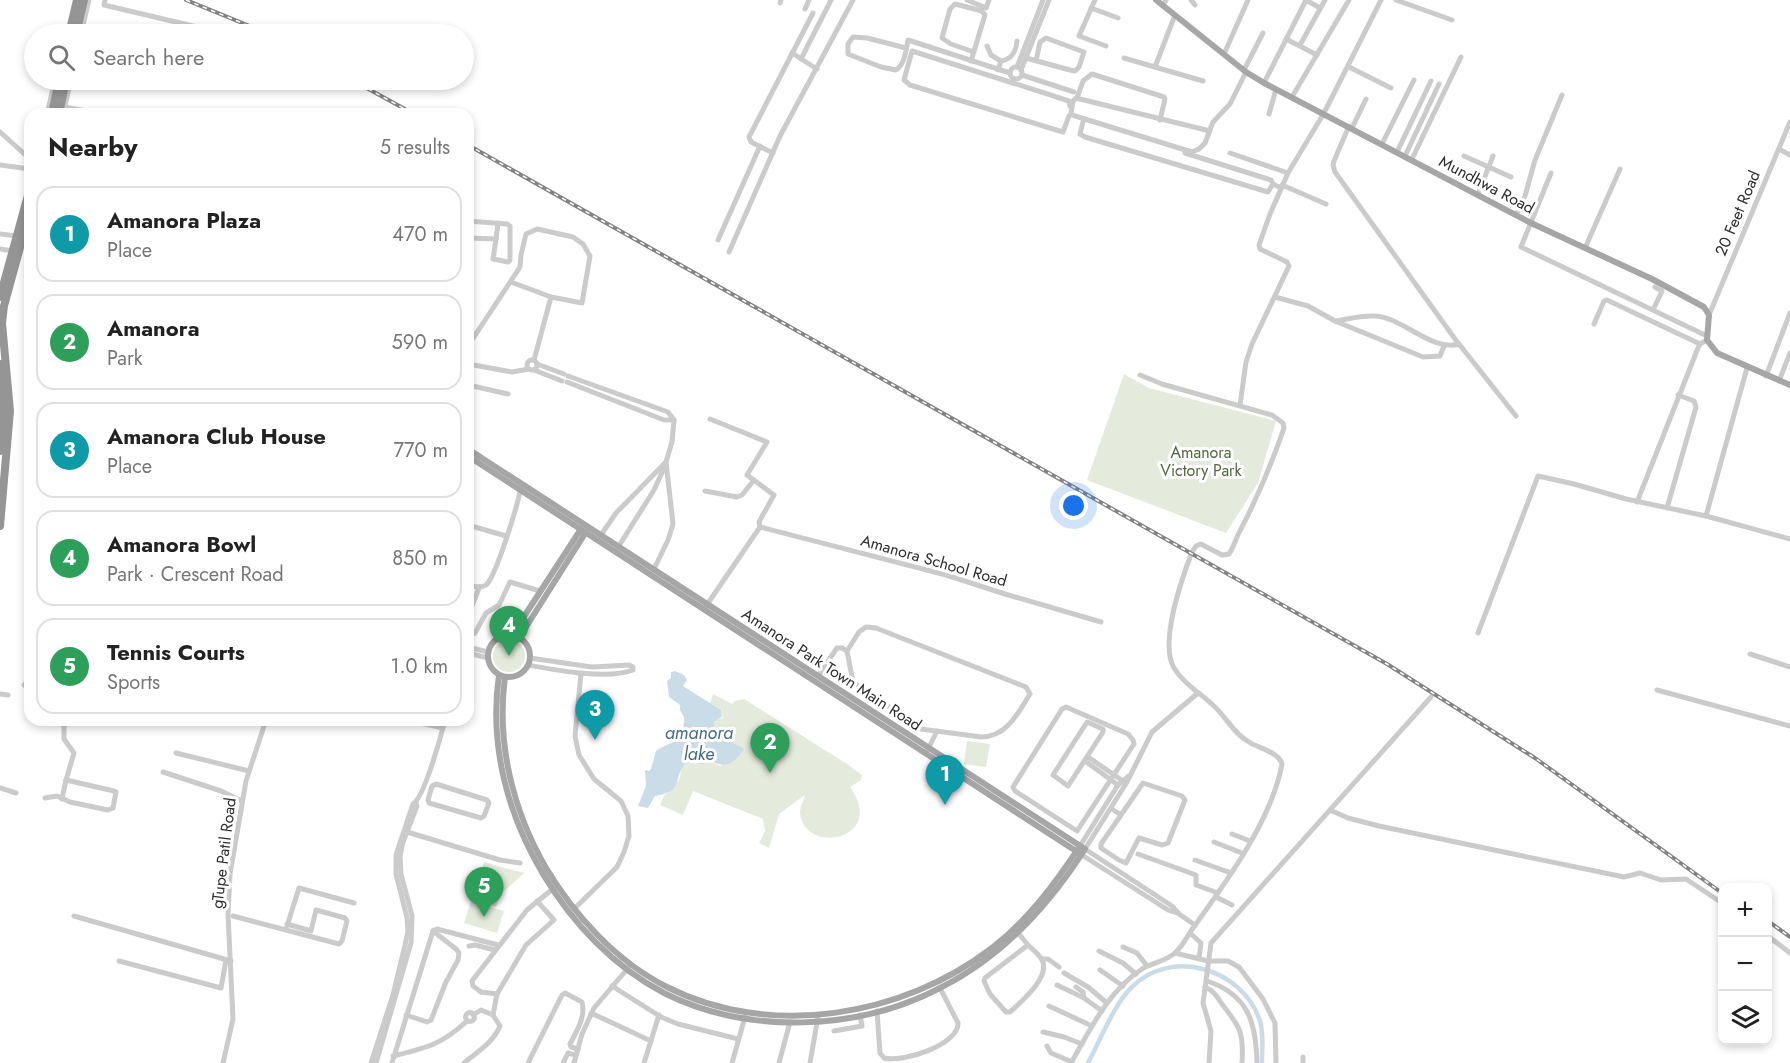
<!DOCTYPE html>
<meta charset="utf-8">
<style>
:root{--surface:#fff;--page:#f6f6f6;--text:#222;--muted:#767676;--line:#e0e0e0;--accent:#d83e43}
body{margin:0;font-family:Jost,sans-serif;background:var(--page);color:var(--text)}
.controls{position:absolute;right:18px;bottom:18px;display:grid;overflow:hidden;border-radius:12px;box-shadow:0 3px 9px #0003}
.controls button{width:54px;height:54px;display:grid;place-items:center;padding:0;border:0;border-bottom:2px solid var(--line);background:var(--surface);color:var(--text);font:30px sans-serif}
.you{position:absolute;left:1074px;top:506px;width:21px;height:21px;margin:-15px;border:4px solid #fff;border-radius:50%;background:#1a73e8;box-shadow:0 0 0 9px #1a73e833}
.badge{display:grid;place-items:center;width:39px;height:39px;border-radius:50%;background:var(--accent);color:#fff;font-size:20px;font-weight:700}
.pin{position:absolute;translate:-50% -50px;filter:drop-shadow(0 2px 3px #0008)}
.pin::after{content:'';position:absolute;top:32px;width:21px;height:18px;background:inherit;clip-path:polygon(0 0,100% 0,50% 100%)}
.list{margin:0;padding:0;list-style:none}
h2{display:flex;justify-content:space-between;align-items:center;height:78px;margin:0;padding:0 24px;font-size:26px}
h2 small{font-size:20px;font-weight:400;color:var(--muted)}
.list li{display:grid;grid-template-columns:39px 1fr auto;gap:18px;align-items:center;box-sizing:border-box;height:96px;margin:0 12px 12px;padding:0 12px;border:2px solid var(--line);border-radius:18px}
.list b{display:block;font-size:22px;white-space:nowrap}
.list p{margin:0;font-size:20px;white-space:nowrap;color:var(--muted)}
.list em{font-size:20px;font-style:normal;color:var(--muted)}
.icon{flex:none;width:33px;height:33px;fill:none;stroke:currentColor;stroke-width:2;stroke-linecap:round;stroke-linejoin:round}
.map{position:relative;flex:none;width:1790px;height:1063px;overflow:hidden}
.search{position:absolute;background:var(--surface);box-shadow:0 3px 9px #0003;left:24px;top:24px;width:450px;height:66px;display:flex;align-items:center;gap:15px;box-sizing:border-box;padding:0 21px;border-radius:33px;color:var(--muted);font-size:22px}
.panel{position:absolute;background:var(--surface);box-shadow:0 3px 9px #0003;left:24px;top:108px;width:450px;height:618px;border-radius:18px}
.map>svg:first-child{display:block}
.green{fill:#e4ebdd}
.water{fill:#cbdce9}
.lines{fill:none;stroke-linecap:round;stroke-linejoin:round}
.canal{stroke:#cbdce9;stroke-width:4.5}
.minor{stroke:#cbcbcb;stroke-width:5}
.major{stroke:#a6a6a6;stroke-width:6}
.highway{stroke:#959595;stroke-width:8}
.rail-casing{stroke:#838383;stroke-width:4}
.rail{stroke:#fff;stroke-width:1.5;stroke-dasharray:4.5;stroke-linecap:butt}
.labels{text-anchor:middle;stroke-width:6;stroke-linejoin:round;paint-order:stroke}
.street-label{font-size:16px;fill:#2e2e2e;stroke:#fff}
.park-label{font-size:16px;fill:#50673f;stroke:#fff}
.water-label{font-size:18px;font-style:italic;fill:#436b8a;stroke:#fff}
</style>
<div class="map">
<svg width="1790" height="1063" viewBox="0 0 1790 1063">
<rect width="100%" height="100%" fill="#fff"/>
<g class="green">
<path d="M1124,374L1149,388L1276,421L1258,483L1226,533L1087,480Z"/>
<circle cx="509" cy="656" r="16"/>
<path d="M713,694L732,704L735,701L744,699L847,764L862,775L861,780L850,787C888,840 804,856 800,813C800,807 804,800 805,795L779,814L769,848L759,843L765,831L763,819L693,791L683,815L660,805L664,796L679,780L682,767L688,762L703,765L708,761L721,766L732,742L726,733L715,731L714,720L723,718L721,710L710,703Z"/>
<path d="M967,741L990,744L986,767L964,764Z"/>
<path d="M484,862L524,873L500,895L496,907L473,900Z"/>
<path d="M471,901L504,911L497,933L464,923Z"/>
</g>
<path class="water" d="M675,671L684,675L687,680L683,686L721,710L722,717L714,721L715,732L726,733L732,742L744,749C735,763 725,770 710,760L703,765L692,762L685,764C672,780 685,791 655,796L648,808L638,806L646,786L645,770L649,771L651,769L656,751C674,739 684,745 684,717L680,710V705L669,697L667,681L671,678V672Z"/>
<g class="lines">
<path class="canal" d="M1088,1063C1100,1041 1114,1004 1132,987C1172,947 1243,969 1260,1021C1264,1034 1262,1050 1262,1063"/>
<g class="minor">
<path d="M105,0L104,5L227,34"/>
<path d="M967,0L986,8L989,0"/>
<path d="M1095,0L1079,36L1106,46"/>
<path d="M1191,0L1195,5"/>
<path d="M1306,0L1320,8"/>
<path d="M1396,0L1452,20"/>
<path d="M780,3L781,0"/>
<path d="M1163,5L1166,0"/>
<path d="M1091,8L1118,18"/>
<path d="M805,9L809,0"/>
<path d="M81,34L89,0"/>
<path d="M1286,39L1317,55"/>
<path d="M1300,45L1325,0"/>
<path d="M987,46L991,55L1001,61"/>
<path d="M906,48L867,38L853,37L848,44V54L881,67L896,70C905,64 906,50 908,40L1010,73"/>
<path d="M792,53L817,69"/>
<path d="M1224,54L1248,0"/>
<path d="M1026,58L1070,70L1075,71L1079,67L1084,52L1046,38L1040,42L1036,61"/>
<path d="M1124,58L1203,81"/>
<path d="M801,59L831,0"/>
<path d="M971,61L985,15L982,11L955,4L950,9L942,38L951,44L974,52"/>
<path d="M1017,67L1043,0"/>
<path d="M1155,67L1175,15"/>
<path d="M1349,67L1391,88"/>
<circle cx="1016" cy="73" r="6"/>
<path d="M998,70L1001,61C1012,59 1016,52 1017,41"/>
<path d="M1021,70L1049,0"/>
<path d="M1244,70L1263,33"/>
<path d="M1022,75L1074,92"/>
<path d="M1014,79L1013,83L912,51L904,80L910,85L1063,132L1069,116"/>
<path d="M1013,83L1069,101L1070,106"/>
<path d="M1264,83L1306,0"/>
<path d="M1292,97L1349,0"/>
<path d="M1077,98L1083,81L1092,74L1164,97L1165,99L1160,120"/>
<path d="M65,107L101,114"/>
<path d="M47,114L55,80"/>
<path d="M63,114L71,80"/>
<path d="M1269,114L1276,89"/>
<path d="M1083,122L1080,134L1085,137L1268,192L1273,184"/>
<path d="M1349,126L1334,161L1333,165L1335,172L1455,339L1516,416"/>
<path d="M1352,128L1366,99"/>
<path d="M1210,131L1076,98L1073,101L1071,114L1075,116L1192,152L1199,149L1205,143L1213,122L1230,104L1246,72"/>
<path d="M0,132L30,159"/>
<path d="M1382,144L1414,80"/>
<path d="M1779,149L1790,155"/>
<path d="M1397,152L1431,81"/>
<path d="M773,153L751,142L749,137L813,13"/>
<path d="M1185,153L1271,180L1273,184L1281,188"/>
<path d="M1230,153L1288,173"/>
<path d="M1405,156L1439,84"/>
<path d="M1464,156L1511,177"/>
<path d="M1412,159L1461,57"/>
<path d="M0,165L30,169"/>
<path d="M1551,173L1521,247L1707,336"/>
<path d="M1282,185L1326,204"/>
<path d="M1478,194L1493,156"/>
<path d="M1516,215L1525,196L1535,160L1562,95"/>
<path d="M468,221L507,224L510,226V260L508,262L493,259L496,239"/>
<path d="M0,234L17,236"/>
<path d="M468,238L496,239L498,223"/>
<path d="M718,240L760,146"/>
<path d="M1585,248L1620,169"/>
<path d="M0,249L13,251"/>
<path d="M729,252L780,136L853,0"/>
<path d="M1275,297L1308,306L1335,321L1423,357L1440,356L1444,346"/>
<path d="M1653,310L1662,291L1655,287"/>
<path d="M1709,315L1790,122"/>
<path d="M1336,321C1348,319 1362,315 1375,316C1402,317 1432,352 1459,344"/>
<path d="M1594,324L1604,301L1607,300L1700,344"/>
<path d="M468,346L520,267L521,255L526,234L537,229L573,237L583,244L590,256L582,303L551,297L511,282"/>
<circle cx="532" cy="365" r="5"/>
<path d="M534,360L551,297"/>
<path d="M468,364L512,372L529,369"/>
<path d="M537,364L564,374"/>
<path d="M534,370L562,381"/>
<path d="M568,376L668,412L674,420L672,442L666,462L616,513L601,535"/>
<path d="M1766,376L1790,313"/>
<path d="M1779,381L1790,353"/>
<path d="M567,382L664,420H674"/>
<path d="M468,385L508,394"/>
<path d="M1240,405L1246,362L1252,344L1289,266L1287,262L1260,249L1259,245L1270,214L1288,173L1324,113L1381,0"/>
<path d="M705,491L737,497L742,495L754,480"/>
<path d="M1637,502L1698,348L1700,344L1707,340"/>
<path d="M1667,508L1696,407L1694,401L1678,395"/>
<path d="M1706,516L1747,368"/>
<path d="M468,525L506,536"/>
<path d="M760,527L946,575L1005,594L1101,622"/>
<path d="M617,549L654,490L665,466"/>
<path d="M654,569L668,540L673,524L666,462"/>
<path d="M468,585C474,586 480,589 486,585C496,577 519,501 521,486"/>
<path d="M704,609L760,527L759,522L774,495L747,475L767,442L710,419"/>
<path d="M468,616L479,588"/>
<path d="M866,627L876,628L1026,687L1030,694C1018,713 1007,737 981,737L921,729L853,682L847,651L859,632Z"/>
<path d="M1478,633L1538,476L1574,484L1626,499L1706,516L1790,539"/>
<path d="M468,637L475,633L486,613L499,605L510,582L540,591"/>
<path d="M468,647L488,652"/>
<path d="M468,653L488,658"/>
<path d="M1750,654L1790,667"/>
<path d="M528,665C555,670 607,680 633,670V667L629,665L592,667L530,658"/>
<path d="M818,676L837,648H842L847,651"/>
<path d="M24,685L30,679"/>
<path d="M1657,690L1790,726"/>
<path d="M0,694L8,695"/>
<path d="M1066,707L1128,734L1133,740L1134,744L1077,831L1015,791L1013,787L1062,709Z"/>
<path d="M407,720L443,728"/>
<path d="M1087,722L1103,729V732L1068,786L1053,775Z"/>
<path d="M927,751L937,731"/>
<path d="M176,753L249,771"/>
<path d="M1088,757L1123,781"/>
<path d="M1085,761L1118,785"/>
<path d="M163,772L221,791L242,801"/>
<path d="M436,784L487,800L489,803L484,816L481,818L429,803L428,800L432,786Z"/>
<path d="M0,788L16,793"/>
<path d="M45,798L57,796L70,802L108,810L113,808L116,792L114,791L66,780L74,753L64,739V720"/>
<path d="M62,799L66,780"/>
<path d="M1112,809L1121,815L1101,844V848L1119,860L1126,863L1139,838L1162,845L1168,843L1185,800L1182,796L1143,783L1121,815"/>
<path d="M1330,810L1348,818L1379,826L1624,877L1640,873L1661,880L1686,879L1722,903"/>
<path d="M407,832L500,860L520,863"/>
<path d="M1232,834L1250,841"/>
<path d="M1214,842L1242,853"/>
<path d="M1080,846L1118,785L1129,776"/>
<path d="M1138,854L1196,875V885L1218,893"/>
<path d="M1082,855L1168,910L1177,913"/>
<path d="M1195,860L1231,873"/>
<path d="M1216,897L1232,905"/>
<path d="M574,909L617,867L624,852L629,836L628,816L621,801L594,779L579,755L575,736L581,673"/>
<path d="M74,916L231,961"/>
<path d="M233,916L339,944L342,941L347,921L345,918L316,910L311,931L287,924"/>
<path d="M1195,925L1179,914L1172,906L1085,849L1127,782L1152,732L1198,693"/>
<path d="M287,926L299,888L354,903"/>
<path d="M1015,929L1028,945L985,978L984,981L990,994L1006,1012H1010C1021,1002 1051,977 1042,960C1039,954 1033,950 1028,945"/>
<path d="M1190,933L1201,943L1199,958"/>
<path d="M1768,936L1790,953"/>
<path d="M469,946L475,945L495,950"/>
<path d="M1123,947L1137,953L1147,966"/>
<path d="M1099,951L1123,963L1136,974"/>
<path d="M1175,953L1208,961H1228L1239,967L1263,999L1275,1023L1276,1063"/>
<path d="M1042,959H1048L1059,967"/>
<path d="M119,961L221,988L226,960"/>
<path d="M1100,970L1123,986"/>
<path d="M1064,973L1088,987L1107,1003"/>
<path d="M1207,981C1249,995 1256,1023 1257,1063"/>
<path d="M1057,985L1084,998L1102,1011"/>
<path d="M612,986L661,1017L678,1024L738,1039"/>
<path d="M1076,987L1083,992L1084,998"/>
<path d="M1205,987C1214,991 1217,997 1222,1004C1240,1027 1244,1032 1242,1063"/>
<path d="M497,994L481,992L473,986L472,981L527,910L555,887"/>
<path d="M1049,1006L1092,1026"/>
<path d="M877,1011L880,1053L884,1058C902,1063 959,1045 958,1023L940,988"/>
<circle cx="470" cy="1017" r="4.5"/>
<path d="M591,1013L651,1041"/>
<path d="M406,1015L427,1022L431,1020L446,982L458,960L459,953L456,949L433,931"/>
<path d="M473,1015L481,1010L493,1015"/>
<path d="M834,1031L862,1026L860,1015"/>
<path d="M1043,1032L1064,1037L1082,1044"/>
<path d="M1047,1046L1051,1053L1072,1062"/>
<path d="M393,1056C426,1048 441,1045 467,1021"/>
<path d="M223,1063L233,1019L228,914L230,874L246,781L266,720"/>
<path d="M371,1063L393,995L405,945L408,931L407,918L396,874V855L413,804C424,798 441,736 445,720"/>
<path d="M376,1063L411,943L412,916L401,874L400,856L403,842L417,806L416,803"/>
<path d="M392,1063L433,931L437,929L498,945"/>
<path d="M464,1063C477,1052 493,1043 500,1026L493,1015L497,994L526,945L554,920L537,901"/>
<path d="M528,1063L562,995L565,993L582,1002C586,1016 577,1031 570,1044L571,1047L578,1049"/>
<path d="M563,1063L568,1053L576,1055"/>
<path d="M574,1063L582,1034L594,1008L629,967"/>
<path d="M644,1063L659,1015"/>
<path d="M732,1063L745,1017"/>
<path d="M779,1063L790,1022"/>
<path d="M810,1063L818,1017"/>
<path d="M1071,1063C1090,1030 1108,991 1142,969C1152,963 1166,961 1175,953C1182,947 1188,935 1193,928C1226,882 1272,820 1282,764C1279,752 1258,748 1249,742C1234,734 1226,717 1214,706C1200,693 1184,684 1174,668C1159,643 1182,578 1192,552L1196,546L1201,544L1222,555L1229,554C1234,547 1236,537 1241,529C1258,496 1272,463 1284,428L1283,423L1272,415L1162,384L1140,375"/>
<path d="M1209,1063L1211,1031L1203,1003L1211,943L1431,697"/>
<path d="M1303,1063V1057"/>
</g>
<g class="major">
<path d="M1156,0L1246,72L1264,83L1531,223L1652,279L1704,307L1709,315L1707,340L1717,353L1790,385"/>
<path d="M468,449L1085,849C1048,907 1002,957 940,988C858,1031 748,1035 664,993C614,967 572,923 543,874C507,814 489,744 499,675"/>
<path d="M468,456L1079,853"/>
<path d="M512,635L581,529"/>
<circle cx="509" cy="656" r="21"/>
<path d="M519,638L586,532"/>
<path d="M505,677C496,743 513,811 546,868C575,916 616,961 667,987C770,1039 902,1017 992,948C1028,920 1055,884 1080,846"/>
</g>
<g class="highway">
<path d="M69,34L77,0"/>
<path d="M76,34L84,0"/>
<path d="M52,114L59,80"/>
<path d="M59,114L66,80"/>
<path d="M0,297L30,188"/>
<path d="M0,364L3,403L0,451"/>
<path d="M0,526L10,411L2,323L4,306L30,211"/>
</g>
<g class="rail-casing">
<g id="rail">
<path d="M186,0L269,34"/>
<path d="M352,80L414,114"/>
<path d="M468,145L1387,664L1535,758L1722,893"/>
<path d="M1768,921L1790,937"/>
</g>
</g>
<use href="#rail" class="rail"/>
</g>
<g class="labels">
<g class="street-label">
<text transform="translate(1487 184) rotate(28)" y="6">Mundhwa Road</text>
<text transform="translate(1737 213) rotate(-67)" y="6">20 Feet Road</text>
<text transform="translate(934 560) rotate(16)" y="6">Amanora School Road</text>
<text transform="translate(832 669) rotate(33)" y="6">Amanora Park Town Main Road</text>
<text transform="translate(223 853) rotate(-83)" y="6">gTupe Patil Road</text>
</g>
<g class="park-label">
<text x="1201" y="458">Amanora<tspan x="1201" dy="18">Victory Park</tspan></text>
</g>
<g class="water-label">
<text x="699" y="739">amanora<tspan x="699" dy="21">lake</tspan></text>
</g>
</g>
</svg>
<div class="controls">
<button>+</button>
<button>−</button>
<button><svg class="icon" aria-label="layers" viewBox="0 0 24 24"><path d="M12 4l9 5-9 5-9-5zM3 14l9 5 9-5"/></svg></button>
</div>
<div class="you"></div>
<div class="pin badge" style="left:945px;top:805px;background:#0f9aa8">1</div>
<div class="pin badge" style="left:770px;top:773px;background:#2e9e5b">2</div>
<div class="pin badge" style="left:595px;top:740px;background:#0f9aa8">3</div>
<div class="pin badge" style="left:509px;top:656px;background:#2e9e5b">4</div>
<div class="pin badge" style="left:484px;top:917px;background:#2e9e5b">5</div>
<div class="search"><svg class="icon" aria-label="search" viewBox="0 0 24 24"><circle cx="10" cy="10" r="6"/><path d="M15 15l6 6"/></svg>Search here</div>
<section class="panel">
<h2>Nearby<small>5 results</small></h2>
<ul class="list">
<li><span class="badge" style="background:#0f9aa8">1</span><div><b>Amanora Plaza</b><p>Place</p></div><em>470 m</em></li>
<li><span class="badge" style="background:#2e9e5b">2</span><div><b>Amanora</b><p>Park</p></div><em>590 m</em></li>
<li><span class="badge" style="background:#0f9aa8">3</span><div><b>Amanora Club House</b><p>Place</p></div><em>770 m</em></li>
<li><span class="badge" style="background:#2e9e5b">4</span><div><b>Amanora Bowl</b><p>Park · Crescent Road</p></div><em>850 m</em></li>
<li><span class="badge" style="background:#2e9e5b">5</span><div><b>Tennis Courts</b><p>Sports</p></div><em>1.0 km</em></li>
</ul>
</section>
</div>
